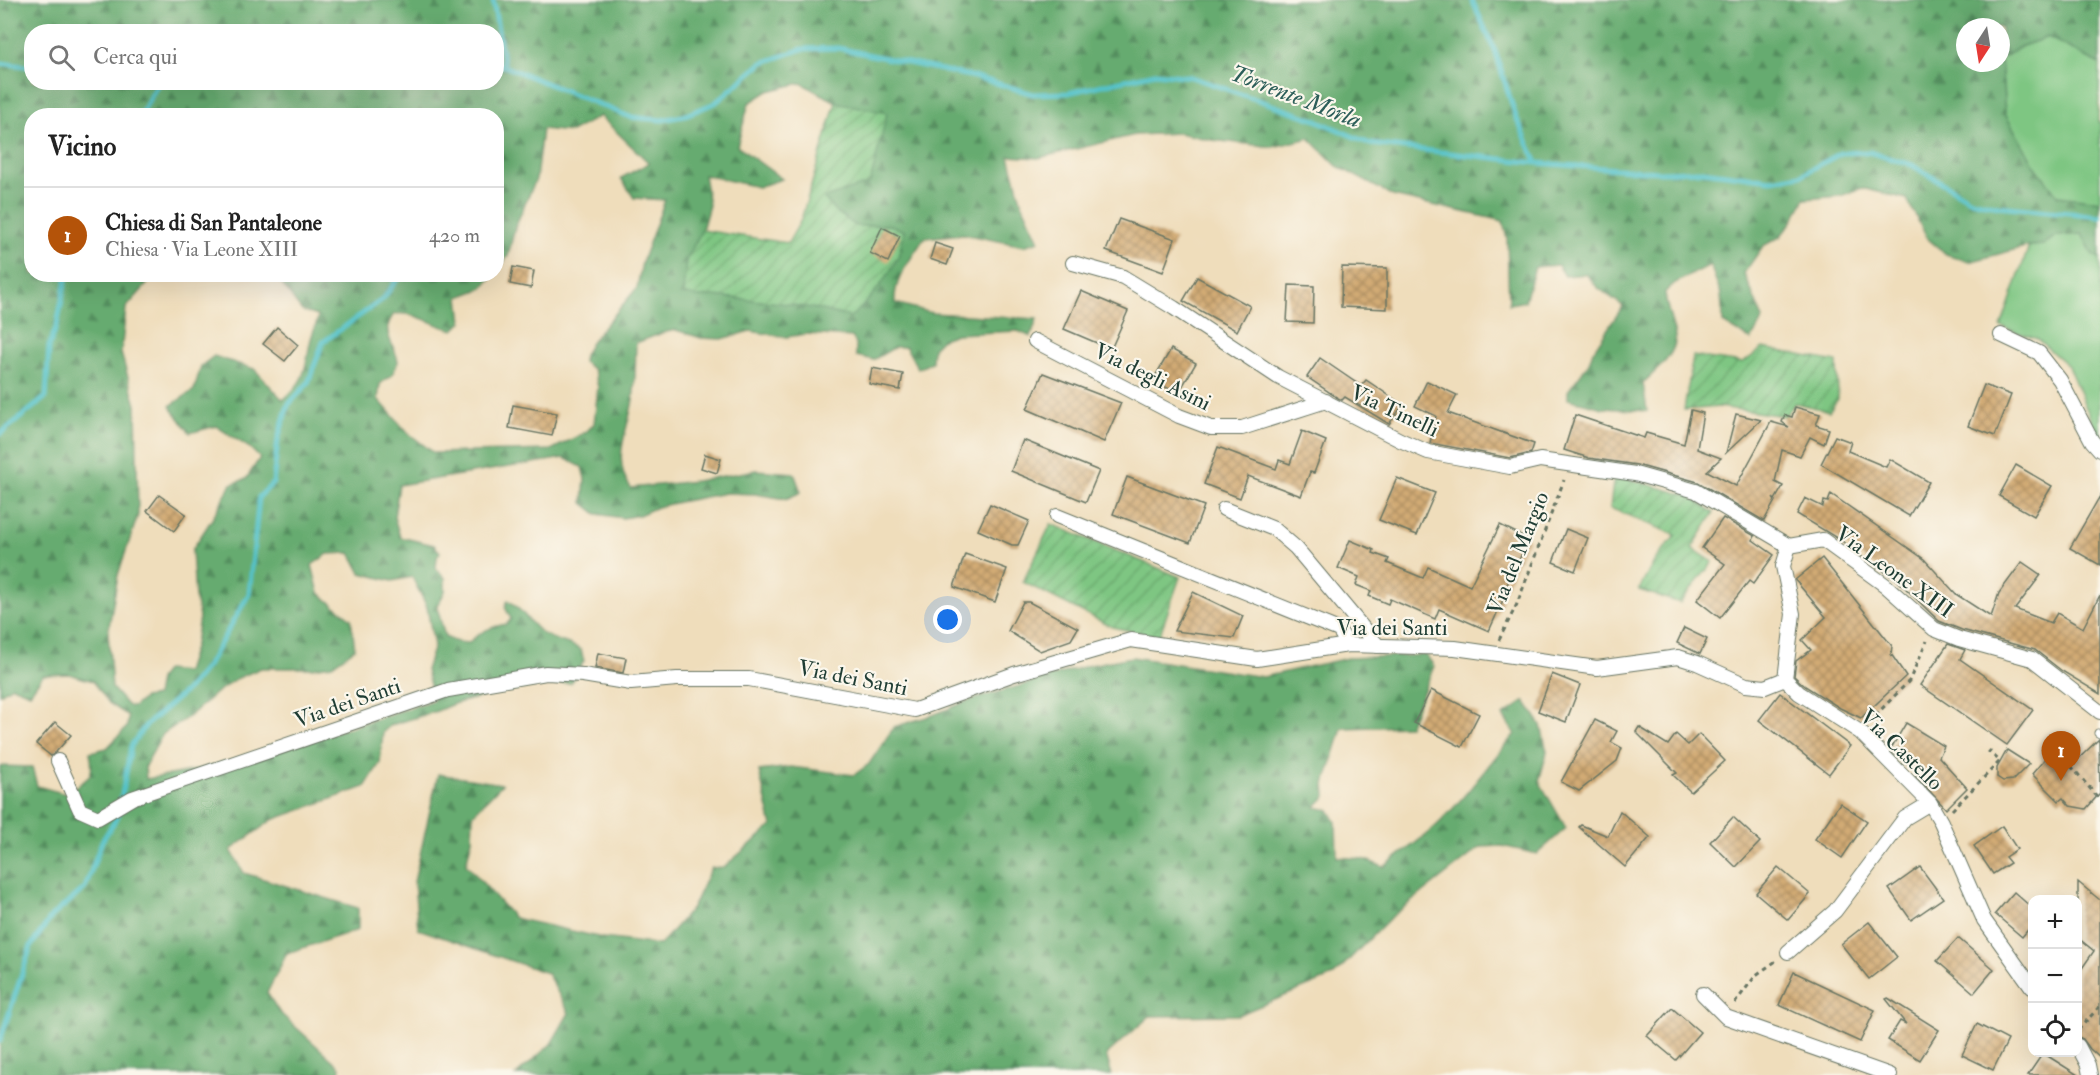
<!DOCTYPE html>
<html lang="it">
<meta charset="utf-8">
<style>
:root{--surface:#fff;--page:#f2f2f2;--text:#222;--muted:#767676;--line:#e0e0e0;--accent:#b45309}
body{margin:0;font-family:"IM FELL Double Pica",serif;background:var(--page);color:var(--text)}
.controls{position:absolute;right:18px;bottom:18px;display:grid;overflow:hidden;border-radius:12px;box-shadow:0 6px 24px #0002}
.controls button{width:54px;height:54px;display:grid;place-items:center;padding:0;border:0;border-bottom:2px solid var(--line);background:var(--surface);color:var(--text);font:30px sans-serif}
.compass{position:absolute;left:1956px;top:18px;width:54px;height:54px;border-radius:50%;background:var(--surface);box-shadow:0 6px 24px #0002;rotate:192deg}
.you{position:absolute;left:948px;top:620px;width:21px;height:21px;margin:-15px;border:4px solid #fff;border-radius:50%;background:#1a73e8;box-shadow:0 0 0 9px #1a73e833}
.badge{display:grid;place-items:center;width:39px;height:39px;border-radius:50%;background:var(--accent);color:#fff;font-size:20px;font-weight:700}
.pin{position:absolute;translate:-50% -50px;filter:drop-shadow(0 2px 3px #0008)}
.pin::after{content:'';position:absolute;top:32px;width:21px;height:18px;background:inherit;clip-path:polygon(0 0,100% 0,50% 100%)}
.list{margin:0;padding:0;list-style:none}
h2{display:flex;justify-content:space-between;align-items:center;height:78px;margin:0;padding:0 24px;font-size:26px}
h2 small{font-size:20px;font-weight:400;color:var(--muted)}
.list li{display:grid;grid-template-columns:39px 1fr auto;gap:18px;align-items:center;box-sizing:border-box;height:96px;padding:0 24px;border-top:2px solid var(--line)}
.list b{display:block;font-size:22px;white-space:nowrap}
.list p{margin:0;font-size:20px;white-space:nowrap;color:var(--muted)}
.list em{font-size:20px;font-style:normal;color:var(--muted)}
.icon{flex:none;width:33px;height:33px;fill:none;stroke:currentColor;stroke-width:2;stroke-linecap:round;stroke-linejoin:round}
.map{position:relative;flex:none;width:2100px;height:1075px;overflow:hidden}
.search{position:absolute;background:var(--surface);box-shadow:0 6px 24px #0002;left:24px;top:24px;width:480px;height:66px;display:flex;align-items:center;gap:15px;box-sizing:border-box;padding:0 21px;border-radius:24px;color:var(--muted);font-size:22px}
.panel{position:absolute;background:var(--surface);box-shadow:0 6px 24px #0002;left:24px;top:108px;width:480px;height:174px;border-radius:24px}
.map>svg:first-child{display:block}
.green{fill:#7ec682;stroke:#4e825b;stroke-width:1.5}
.forest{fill:url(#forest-firs);stroke:#427452;stroke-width:1.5;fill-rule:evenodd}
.garden{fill:url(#garden-furrows);stroke:#4e825b;stroke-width:1.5}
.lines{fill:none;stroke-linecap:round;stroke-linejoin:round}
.stream{stroke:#54c2c9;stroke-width:5}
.building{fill:url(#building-cross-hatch)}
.lane-casing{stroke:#687563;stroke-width:9}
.street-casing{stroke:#687563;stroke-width:16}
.path{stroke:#687563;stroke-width:3;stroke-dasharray:4.5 4.5;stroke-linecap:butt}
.lane{stroke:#fff;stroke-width:7}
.street{stroke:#fff;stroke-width:14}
.labels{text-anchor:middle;stroke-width:4.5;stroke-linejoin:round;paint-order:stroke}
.street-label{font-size:22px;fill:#1f3d34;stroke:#fbf7ec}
.water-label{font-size:24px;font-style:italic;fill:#2c5e59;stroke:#fbf7ec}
</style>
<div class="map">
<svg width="2100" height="1075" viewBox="0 0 2100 1075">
<defs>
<pattern id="forest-firs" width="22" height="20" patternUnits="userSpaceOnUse" patternTransform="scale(1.5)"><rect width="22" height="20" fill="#66ab70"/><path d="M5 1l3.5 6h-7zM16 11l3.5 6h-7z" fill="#538c5d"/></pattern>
<pattern id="garden-furrows" width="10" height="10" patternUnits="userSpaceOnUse" patternTransform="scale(1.5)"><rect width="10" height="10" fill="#7ec682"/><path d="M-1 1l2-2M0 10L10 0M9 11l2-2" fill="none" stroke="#67a26b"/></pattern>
<pattern id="building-cross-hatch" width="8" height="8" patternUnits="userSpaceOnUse" patternTransform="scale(1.5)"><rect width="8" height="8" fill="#d2ab75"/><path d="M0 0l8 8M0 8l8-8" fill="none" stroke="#aa8c61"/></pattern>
</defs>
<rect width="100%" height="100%" fill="#fbf7ec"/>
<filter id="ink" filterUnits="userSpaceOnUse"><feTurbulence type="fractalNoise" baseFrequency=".0167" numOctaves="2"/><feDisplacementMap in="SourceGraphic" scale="12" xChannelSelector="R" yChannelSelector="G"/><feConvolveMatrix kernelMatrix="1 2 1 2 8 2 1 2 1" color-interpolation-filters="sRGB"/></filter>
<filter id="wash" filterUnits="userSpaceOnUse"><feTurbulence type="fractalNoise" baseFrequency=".008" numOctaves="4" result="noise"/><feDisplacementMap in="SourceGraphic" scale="24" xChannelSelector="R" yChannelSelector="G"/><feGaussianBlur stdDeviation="1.35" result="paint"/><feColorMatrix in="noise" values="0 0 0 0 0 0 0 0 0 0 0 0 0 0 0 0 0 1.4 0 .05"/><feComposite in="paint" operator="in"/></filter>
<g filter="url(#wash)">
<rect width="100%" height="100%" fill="#efddbb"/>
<g class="green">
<path d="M2048,37L2100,64L2098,122L2100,123V201L2058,197L2035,166L2005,114L2001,58L2022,46Z"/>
<path d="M2082,234L2093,254L2100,258V444L2093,424L2068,366L2037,339L2001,327L2029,246L2043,245L2056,236Z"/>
</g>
<g class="forest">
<path d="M0,0H2100V64L2048,37L2022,46L2001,58V27H1965V63H2001L2005,114L2035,166L2058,196L2100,201V258L2093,255L2082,234L2056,236L2043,245L2029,246L1969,262L1946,254L1927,238L1907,199L1862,188L1840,196L1805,199L1793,220L1780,237L1763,246L1744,273L1763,319L1751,340L1723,323L1721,294L1710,265L1675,283L1665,292C1665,307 1677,333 1675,342C1672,359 1655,371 1643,383L1647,411L1603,408L1568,399V391L1589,363L1593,351L1623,306L1597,287L1586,274L1565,276L1558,265L1535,267L1525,301L1509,304L1507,238L1503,221L1393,196L1337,166L1309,138L1273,147L1212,140L1179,133L1135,135L1038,158L1009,156L1021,201L1039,241L1024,246L963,234L924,238C912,258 893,279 895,303L932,313L1037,319L1031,337L1018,331L956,334L942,339L933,348L932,362L918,369L906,347H895L873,360L856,356V343L852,337L807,334L786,337L750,331L722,339L701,338L676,330L662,333L636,343C635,361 636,381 633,399C629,429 610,459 631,488L696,481L756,470L794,473L801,492L786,499L755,494L726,493L679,502L657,507L639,515L623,518L597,514L583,503L585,479L582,467L564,458L399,485L394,517L400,537L434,545L440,552L437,557L436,568L445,578V591L437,607L445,637L457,642L469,643C479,632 492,626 507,624L511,619L505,607L508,600C522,609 529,623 542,633C554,641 569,642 581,650L584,661L571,683L530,685L453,704L437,711L391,725L383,732L380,763L365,787L272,820L231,850L244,873L358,908V930L287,953L267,993L279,1012L340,1067L339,1075H0V766L32,767L37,786L66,794C86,777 96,782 90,752L107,748L127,727L128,716L109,703L93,681L69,674L43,675L30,693L12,686L0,694ZM32,32H496V82H32ZM801,83L836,102L886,114L870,182L824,198L835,211L856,226L890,225L904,231C902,240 901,251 897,259C888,276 866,306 850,317L818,309L781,303L714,296L698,297L686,261L702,230L709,205L704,175L758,187L782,179L737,146L749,103L768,91ZM32,116H496L497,271L508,256L515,227L536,179L542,129L571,132L600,116L649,163L621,178L634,198L665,200L642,262L637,288L592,341L584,355L583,362L594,370L598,387L594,424L586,432L551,450L434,453L407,432L378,399L380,384L392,375L398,362C395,343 379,333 394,314C416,311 433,326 454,330L462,322L459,297L483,288L493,275H275L302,311L318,316C317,325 313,331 311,339C304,369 308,378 283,400L254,369L214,356L201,366L194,390L170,406L190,433L216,426L250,448L260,458L246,479L231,484L214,516L192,550L195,597L199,617L195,644L186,672L166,670L159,679L156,696L144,698L133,707L128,706L112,688L108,632L118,575L138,515L136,405L121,353L126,308L155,275L32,274ZM350,553L361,573L392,581L412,577L427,607L434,646L426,670L434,700C339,731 245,764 146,779L145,766L163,734L191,715L217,692L236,679L261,668H312L332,665L355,649L351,619L319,593L312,565L328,554Z"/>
<path d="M1426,655L1434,666L1409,726L1342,728L1325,784L1326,796L1315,807L1329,810L1336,822L1337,857L1363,859L1384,867C1401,853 1420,841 1436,826C1466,798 1488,764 1515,734L1503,716L1525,701L1541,725L1547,752L1539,781L1566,828L1537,854L1502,846L1481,847L1389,919L1333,976L1238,1015L1150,1016L1106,1055L1112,1075H516L551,1044L569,1013L547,973L418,929L414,882L438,774L502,784L473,814L472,839L466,864L514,918L603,938L660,945L692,908L711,868L724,867L772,826L759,771L791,767L854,775L869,764L894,727L933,715L965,702L1090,665L1132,657L1263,677L1348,658Z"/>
</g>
<g class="garden">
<path d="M836,102L887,113L870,183L824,198L835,211L856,226L890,225L904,231C902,240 901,250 897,259C888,276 866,306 850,317L818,309L781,303L714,296L698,297L683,293L686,261L702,230L788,243L801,220Z"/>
<path d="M1763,348L1837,362L1838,399L1829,411L1795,403L1785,416L1719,407L1684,410L1693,356L1743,363Z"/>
<path d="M1614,475L1690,496L1714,513L1692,548L1713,562L1680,603L1639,590L1655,560L1676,535L1610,508Z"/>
<path d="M1051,524L1180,577L1159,637L1112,627L1023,582Z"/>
</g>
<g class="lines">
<g class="stream">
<path d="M493,0L504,66"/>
<path d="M1472,0L1495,51L1516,117L1537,163"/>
<path d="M0,63L32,67"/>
<path d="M496,65L504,66L630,117L662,120L683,116L715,103L762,63L802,49L838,48L979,78L1033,94L1068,93L1155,73L1191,77L1316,120L1370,144L1537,163L1658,172L1703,171L1771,180L1801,175L1841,153L1869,152L1912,165L1971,200L1998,206L2100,216"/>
<path d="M140,116L159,82"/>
<path d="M0,434L46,397L49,346L57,325L67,274"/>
<path d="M0,1041L31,946L52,916L85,888L102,841L118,816L131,746L146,725L189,688L208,665L249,594L259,497L273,483L278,439L288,405L308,383L323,342L383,299L401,274"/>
</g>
</g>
<g id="blocks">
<g class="building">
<path d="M1119,219L1175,239L1163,272L1106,251Z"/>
<path d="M882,227L900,236L888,262L870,253Z"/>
<path d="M935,243L953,249L947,265L930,259Z"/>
<path d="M513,267L534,271L531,288L510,284Z"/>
<path d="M1342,267L1387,268V309L1341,307Z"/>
<path d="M1197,277L1250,306L1237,331L1183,301Z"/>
<path d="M1289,285L1314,286L1313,323L1287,322Z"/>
<path d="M1081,291L1128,311L1111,349L1064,329Z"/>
<path d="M277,327L298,345L285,361L263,344Z"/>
<path d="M1171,349L1196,363L1178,394L1153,380Z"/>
<path d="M1320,358L1361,386L1366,380L1403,405L1389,424L1345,397L1342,400L1338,398L1307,377Z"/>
<path d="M872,368L903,374L900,390L869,384Z"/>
<path d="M1043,373L1121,403L1104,442L1027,409Z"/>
<path d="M1427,381L1457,395L1448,413L1534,444L1531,453L1510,458L1430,443L1436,416L1415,406Z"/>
<path d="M1984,385L2011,395L1995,436L1968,426Z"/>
<path d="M513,405L557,413L552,436L509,428Z"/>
<path d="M1795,407L1820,414L1816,425L1829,429L1824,444L1810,437L1800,456L1782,450L1775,482L1783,486L1775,500L1773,498L1775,501L1764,521L1698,482L1637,465L1589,458L1564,450L1575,415L1644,438L1646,433L1684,444L1691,410L1703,413L1697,449L1721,458L1707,471L1736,486L1771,422L1789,427L1782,422L1785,415L1792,417Z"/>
<path d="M1736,414L1761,420L1726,453Z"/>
<path d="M1302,431L1326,441L1314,473L1310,472L1301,496L1248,476L1240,498L1204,484L1218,447L1276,469L1279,460L1290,464Z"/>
<path d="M1835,436L1851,442L1848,451L1886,467L1890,459L1929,482L1909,516L1821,464Z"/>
<path d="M1023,440L1099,471L1086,502L1011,471Z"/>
<path d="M705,454L721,459L717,473L701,468Z"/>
<path d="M2016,465L2052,486L2034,516L1999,496Z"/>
<path d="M1127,477L1204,506L1190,543L1113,514Z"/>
<path d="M1397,478L1435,493L1417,535L1379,520Z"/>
<path d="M1831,494L1924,559L1957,595L1991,617L1999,593L2022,562L2041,575L2015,609L2051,623L2057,613L2083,628L2100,595V694L2062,671L2035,650L1962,630L1939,621L1896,579L1856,553L1842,541L1797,514L1805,498L1823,507L1824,501L1828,502Z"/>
<path d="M159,495L186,514L174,531L147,511Z"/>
<path d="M2100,496V565L2070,548Z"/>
<path d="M990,504L1029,521L1018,545H1012L978,530Z"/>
<path d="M1723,518L1755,536L1753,540L1774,555L1753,584L1749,581L1720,618L1697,600L1725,564L1702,548Z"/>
<path d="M1500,525L1529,539L1500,599L1503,600L1489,631L1439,609L1435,619L1390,599L1388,604L1369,596L1371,591L1356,585L1359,577L1338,568L1350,540L1374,550L1373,553L1389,559L1387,563L1423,578L1428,567L1470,586Z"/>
<path d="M1566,529L1588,538L1575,571L1553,562Z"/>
<path d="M965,554L1007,569L995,602L954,587Z"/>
<path d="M1822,558L1892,646L1891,654L1906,676L1861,718L1840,708L1805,686L1794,676L1796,661L1811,650L1802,640L1826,617L1795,580Z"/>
<path d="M1193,592L1243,616L1234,638L1174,631Z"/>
<path d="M1023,602H1029L1078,628L1071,640L1040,651L1008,631Z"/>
<path d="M1684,628L1707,639L1700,654L1677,643Z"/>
<path d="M1948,644L1965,650L1960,659L2033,710L2007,745L1920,685Z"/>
<path d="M598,653L626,658L623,673L595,668Z"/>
<path d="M1552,674L1580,685L1566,722L1538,711Z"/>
<path d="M1431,690L1479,714L1462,747L1414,723Z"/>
<path d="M1780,693L1850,746L1829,774L1759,720Z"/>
<path d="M1595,720L1617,731L1611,742L1622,748L1617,761L1579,791L1561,782Z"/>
<path d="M55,722L71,735L56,752L51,756L36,744Z"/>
<path d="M1906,723L1944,746L1939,757L1967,788L1946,809L1916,776L1919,772L1900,759L1890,750Z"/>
<path d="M1639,727L1668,745L1676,734L1688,745L1699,734L1725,761L1691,792L1673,775L1677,773L1636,732Z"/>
<path d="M2099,739L2100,793L2086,809L2070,806L2063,798L2059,801L2032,774L2055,747L2071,766Z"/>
<path d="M2007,750L2029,764L2013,780L2003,781L1997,777V768Z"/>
<path d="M1840,803L1867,821L1842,858L1815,839Z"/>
<path d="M1620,811L1650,837L1625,867L1579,827L1581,825L1608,836Z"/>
<path d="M1733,817L1760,842L1736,867L1710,842Z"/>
<path d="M2002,826L2017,849L2005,857L2010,863L1993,874L1974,846Z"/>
<path d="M1778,867L1810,894L1788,920L1756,893Z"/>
<path d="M1920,867L1943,898L1911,920L1889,889Z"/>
<path d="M2078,882L2100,900V1058L2090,1049L2083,1039L2078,1037V974L2094,951L2078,938Z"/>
<path d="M2014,892L2032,908V925L2022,937L1995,914Z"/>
<path d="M1869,922L1897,957L1869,979L1841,944Z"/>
<path d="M1958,938L1994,969L1974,993L1937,961Z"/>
<path d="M1794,972L1875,1010L1860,1042L1779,1005Z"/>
<path d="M1888,998L1939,1030L1920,1060L1888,1040L1900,1021L1906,1024L1886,999Z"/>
<path d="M1672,1008L1700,1032L1676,1060L1647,1036Z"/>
<path d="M1977,1024L2008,1040L1993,1070L1962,1055Z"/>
<path d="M2043,1053L2078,1075H2028Z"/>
</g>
</g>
</g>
<g filter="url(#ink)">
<use href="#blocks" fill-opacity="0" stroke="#687563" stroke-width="1.5"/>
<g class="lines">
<g class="lane-casing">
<path id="lane" d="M2098,733L2100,734"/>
</g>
<g class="street-casing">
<g id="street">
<path d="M1073,263L1123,277L1174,308L1278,377L1400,440L1428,452L1510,467L1540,460L1635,474L1696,491L1789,546"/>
<path d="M2001,335L2039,353L2060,380L2092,441L2100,450"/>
<path d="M1035,341L1179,416L1211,428H1242L1326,401"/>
<path d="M1224,509L1274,529L1296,548L1378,646"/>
<path d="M1057,516L1339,630L1348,645"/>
<path d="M1789,546L1783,566L1793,614L1785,679L1799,693L1860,732L1930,803L1941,822L1984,920L2032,987"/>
<path d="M1789,546L1823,540L1885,585L1934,629L1959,639L2032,659L2100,712"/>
<path d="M58,761L80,810L98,818L132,798L448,690L546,673L583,675L631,683L677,679H749L915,710L1014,674L1131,640L1257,659L1348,645L1455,648L1597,668L1678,657L1697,663L1746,685L1765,687L1785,679"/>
<path d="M1788,952L1835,911L1905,818L1930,803"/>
<path d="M1703,994L1726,1017L1890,1075"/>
<path d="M2078,1046L2088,1065L2090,1075"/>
</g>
</g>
<g class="path">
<path d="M1499,640L1517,604L1564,480"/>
<path d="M1869,722L1909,681L1927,641"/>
<path d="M2071,766L2100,800"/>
<path d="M1952,810L2000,761L1989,752L1991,750"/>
<path d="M1735,1003L1756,975L1776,961"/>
<path d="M2078,1030L2100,1006"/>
</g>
<use href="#lane" class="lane"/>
<use href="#street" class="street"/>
</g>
</g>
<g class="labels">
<g class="street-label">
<text transform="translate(1153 376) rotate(26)" y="8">Via degli Asini</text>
<text transform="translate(1395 410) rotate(25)" y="8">Via Tinelli</text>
<text transform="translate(1517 553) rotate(-68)" y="8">Via del Margio</text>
<text transform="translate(1895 571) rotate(36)" y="8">Via Leone XIII</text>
<text x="1392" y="635">Via dei Santi</text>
<text transform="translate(853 677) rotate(11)" y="8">Via dei Santi</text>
<text transform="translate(347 702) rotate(-19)" y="8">Via dei Santi</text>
<text transform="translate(1902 749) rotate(44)" y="8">Via Castello</text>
</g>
<g class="water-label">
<text transform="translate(1296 96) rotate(21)" y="8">Torrente Morla</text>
</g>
</g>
</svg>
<div class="controls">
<button>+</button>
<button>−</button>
<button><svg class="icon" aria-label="locate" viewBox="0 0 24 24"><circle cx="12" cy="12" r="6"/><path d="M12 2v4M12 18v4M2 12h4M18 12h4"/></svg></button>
</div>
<svg class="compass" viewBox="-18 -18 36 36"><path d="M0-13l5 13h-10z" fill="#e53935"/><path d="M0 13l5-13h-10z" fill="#767676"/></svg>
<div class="you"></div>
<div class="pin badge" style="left:2061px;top:781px">1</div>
<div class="search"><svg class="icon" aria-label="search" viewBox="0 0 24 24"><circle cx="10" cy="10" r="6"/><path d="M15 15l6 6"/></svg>Cerca qui</div>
<section class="panel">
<h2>Vicino<small></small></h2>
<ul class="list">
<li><span class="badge">1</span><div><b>Chiesa di San Pantaleone</b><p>Chiesa · Via Leone XIII</p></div><em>420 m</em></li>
</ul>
</section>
</div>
